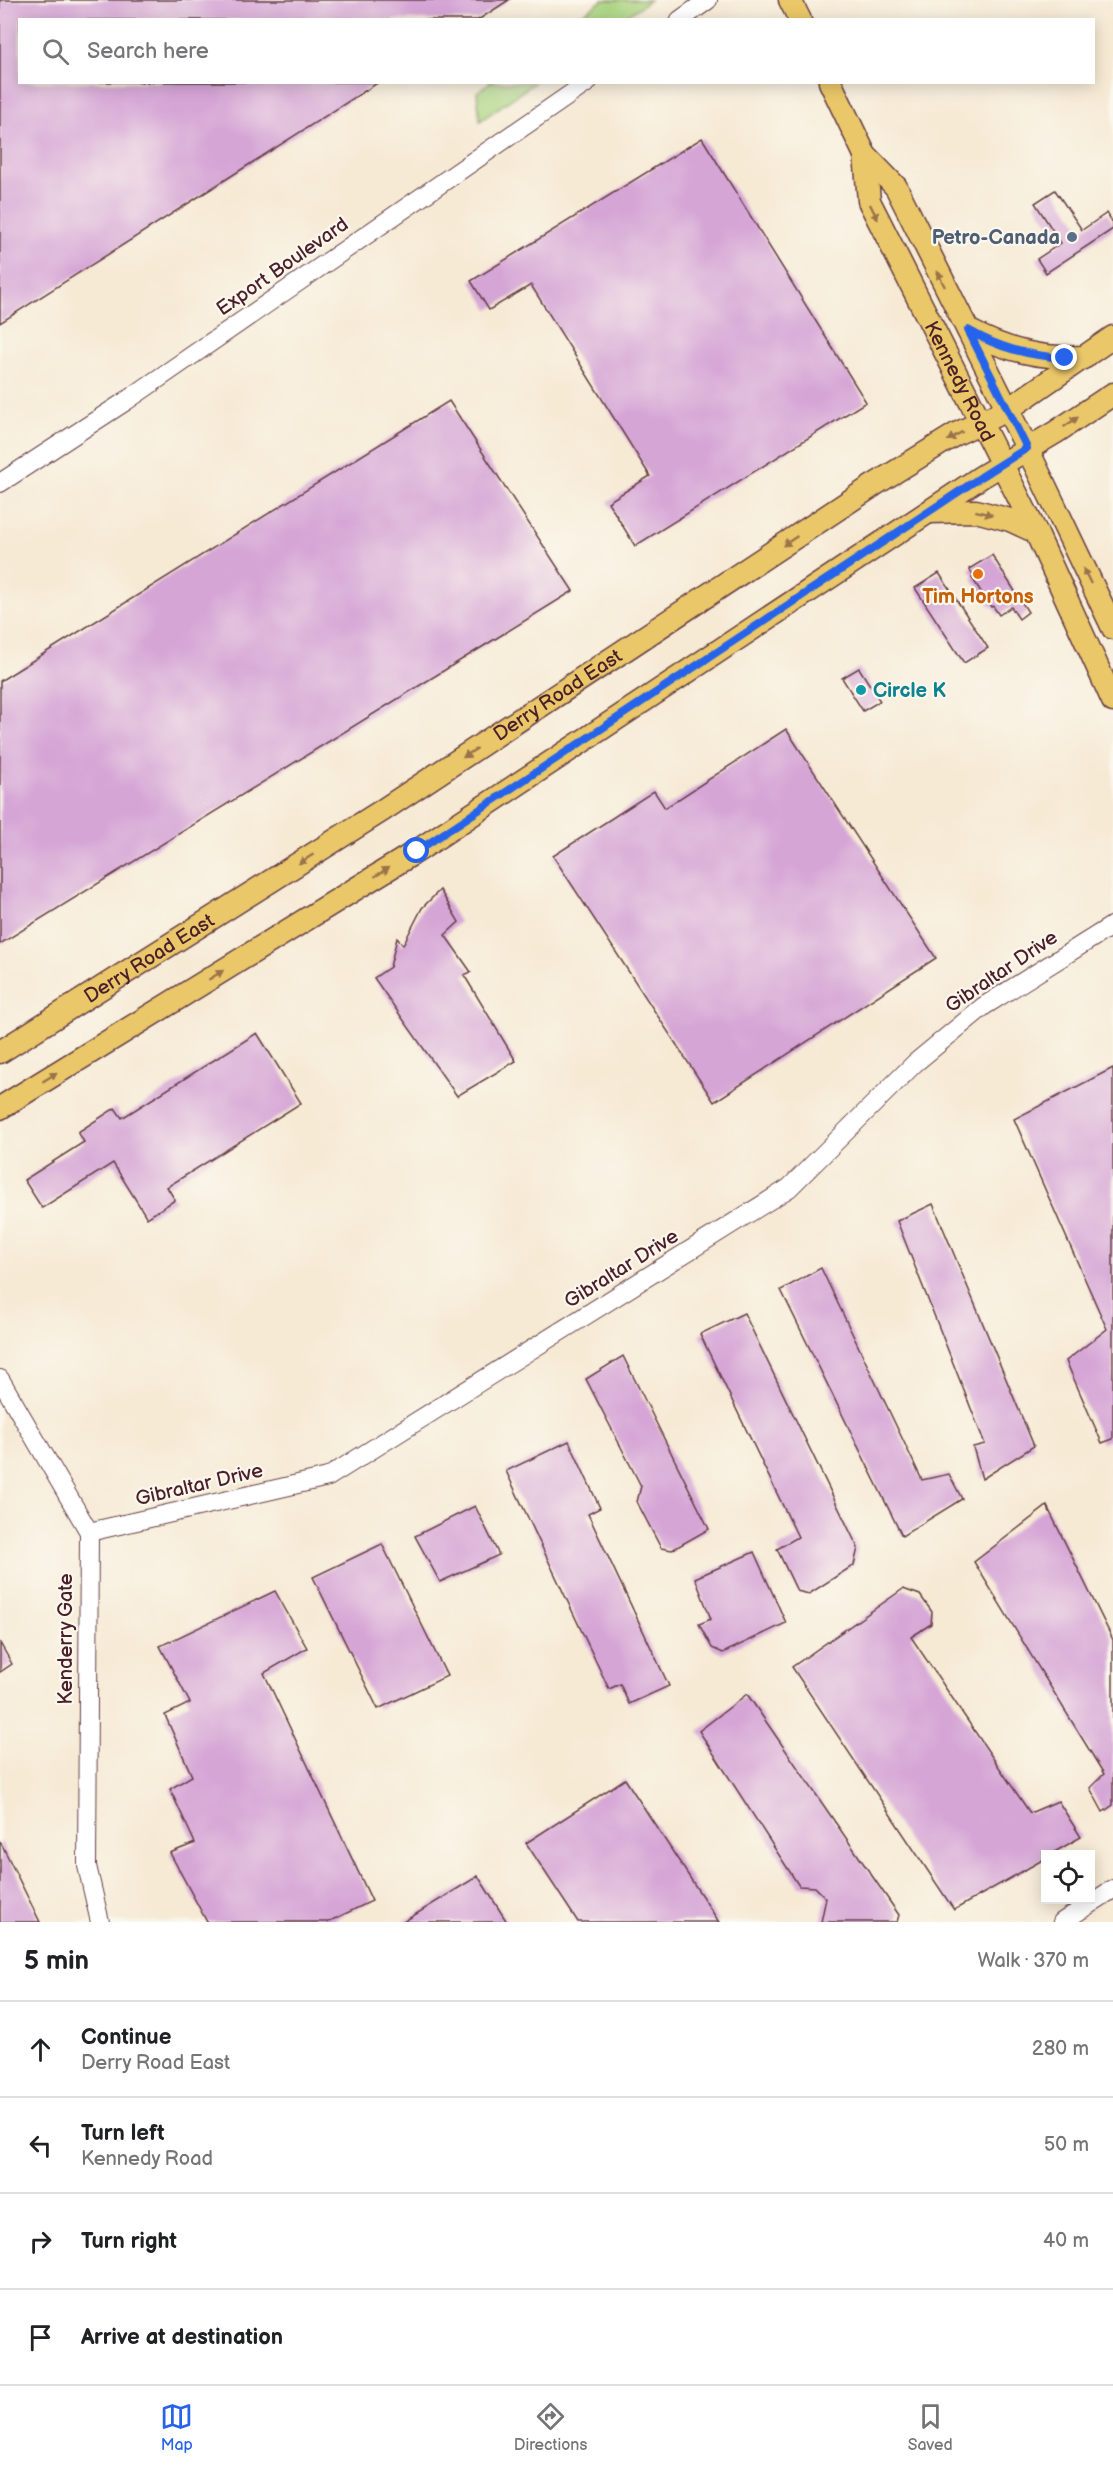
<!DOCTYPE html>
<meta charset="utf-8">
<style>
:root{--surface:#fff;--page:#f2f2f2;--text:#202124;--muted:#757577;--line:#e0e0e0;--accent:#2563eb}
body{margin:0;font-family:"Balsamiq Sans",sans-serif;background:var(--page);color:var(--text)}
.controls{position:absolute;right:18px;bottom:18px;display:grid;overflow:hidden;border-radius:0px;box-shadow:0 3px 15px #0003}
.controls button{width:54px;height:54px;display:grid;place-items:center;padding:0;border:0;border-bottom:2px solid var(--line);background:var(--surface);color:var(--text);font:30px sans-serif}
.stop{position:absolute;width:18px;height:18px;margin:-14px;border:4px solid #2563eb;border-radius:50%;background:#fff}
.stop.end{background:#2563eb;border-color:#fff;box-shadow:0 2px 6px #0008}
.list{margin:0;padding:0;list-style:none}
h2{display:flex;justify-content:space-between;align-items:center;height:78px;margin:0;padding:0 24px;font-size:26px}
h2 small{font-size:20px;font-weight:400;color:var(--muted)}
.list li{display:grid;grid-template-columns:39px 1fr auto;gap:18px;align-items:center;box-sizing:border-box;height:96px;padding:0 24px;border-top:2px solid var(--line)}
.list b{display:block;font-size:22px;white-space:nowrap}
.list p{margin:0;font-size:20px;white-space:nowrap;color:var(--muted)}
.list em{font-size:20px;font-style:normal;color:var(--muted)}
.icon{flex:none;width:33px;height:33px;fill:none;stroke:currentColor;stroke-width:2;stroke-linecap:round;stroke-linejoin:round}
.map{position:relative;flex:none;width:1113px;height:1922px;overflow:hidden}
.search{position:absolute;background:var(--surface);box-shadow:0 3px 15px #0003;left:18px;right:18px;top:18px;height:66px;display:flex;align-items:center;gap:15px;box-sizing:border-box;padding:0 21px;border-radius:0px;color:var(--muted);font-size:22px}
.sheet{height:462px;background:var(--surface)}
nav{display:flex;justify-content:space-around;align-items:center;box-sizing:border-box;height:84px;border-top:2px solid var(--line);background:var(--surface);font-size:16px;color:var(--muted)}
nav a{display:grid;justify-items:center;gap:3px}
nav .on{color:var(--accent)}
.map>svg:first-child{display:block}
.green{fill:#a9d480;stroke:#7a7a56;stroke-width:1.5}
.building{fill:#d5a5d6}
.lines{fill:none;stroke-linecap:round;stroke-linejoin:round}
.minor-casing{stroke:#643d44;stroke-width:20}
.major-casing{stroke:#643d44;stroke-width:25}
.minor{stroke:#fff;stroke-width:18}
.major{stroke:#eac769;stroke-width:22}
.oneway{fill:#9a734a}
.route{stroke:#2563eb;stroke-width:8}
.service-dot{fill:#5c6f8a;stroke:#fbf7ec;stroke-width:2}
.food-dot{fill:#e8710a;stroke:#fbf7ec;stroke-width:2}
.culture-dot{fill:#0f9aa8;stroke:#fbf7ec;stroke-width:2}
.labels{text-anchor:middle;stroke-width:4.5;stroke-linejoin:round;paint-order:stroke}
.service-label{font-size:20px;font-weight:bold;fill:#4e5e75;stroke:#fbf7ec;text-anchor:end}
.street-label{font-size:20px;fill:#4a1f2b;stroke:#fbf7ec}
.food-label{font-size:20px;font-weight:bold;fill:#c56008;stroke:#fbf7ec}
.culture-label{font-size:20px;font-weight:bold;fill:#0d838f;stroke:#fbf7ec;text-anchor:start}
</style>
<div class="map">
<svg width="1113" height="1922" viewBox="0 0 1113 1922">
<rect width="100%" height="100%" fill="#fbf7ec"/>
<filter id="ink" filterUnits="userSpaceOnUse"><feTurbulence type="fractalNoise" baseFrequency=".0167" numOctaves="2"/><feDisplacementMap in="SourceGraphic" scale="12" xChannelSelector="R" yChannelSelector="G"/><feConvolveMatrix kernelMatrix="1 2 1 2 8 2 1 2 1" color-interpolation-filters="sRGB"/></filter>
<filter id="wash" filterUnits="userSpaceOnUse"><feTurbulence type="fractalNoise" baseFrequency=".008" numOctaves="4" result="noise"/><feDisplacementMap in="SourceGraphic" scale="24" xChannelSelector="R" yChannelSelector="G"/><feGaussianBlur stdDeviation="1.35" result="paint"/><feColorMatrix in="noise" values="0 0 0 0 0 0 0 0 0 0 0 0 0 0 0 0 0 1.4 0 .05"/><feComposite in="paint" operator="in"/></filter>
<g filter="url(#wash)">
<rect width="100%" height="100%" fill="#f6ead5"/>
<g class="green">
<path d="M603,0H650L622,19H576Z"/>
<path d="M489,83V82L534,83L480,121L477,92Z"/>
</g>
<g id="blocks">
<g class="building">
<path d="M0,0H509L478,20H20V82H379L0,323Z"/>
<path d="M702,138L866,402L635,546L608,502L650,476L531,285L489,310L471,281Z"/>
<path d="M1055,190L1082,230L1107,213L1113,223V229L1046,273L1037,259L1061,243L1035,203Z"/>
<path d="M449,401L573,591L0,944V681Z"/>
<path d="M992,555L1028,612L1019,619L1011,607L999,615L993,606L991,607L972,578L974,576L969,569Z"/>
<path d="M939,573L988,648L964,663L915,588Z"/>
<path d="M859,668L880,701L863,711L842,678Z"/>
<path d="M786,729L936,958L714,1102L553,856L654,791L665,808Z"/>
<path d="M440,890L459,922L445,935L471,972L464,975L516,1061L457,1096L374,978L390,967L397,938L403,945L422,908Z"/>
<path d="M257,1033L301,1103L167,1187L175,1200L147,1218L113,1163L42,1208L24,1180L84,1142L78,1132L115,1108L122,1118Z"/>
<path d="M1113,1068V1439L1102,1443L1066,1361L1107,1329L1014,1119Z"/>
<path d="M933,1204L1034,1446L982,1479L973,1447L985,1444L897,1221Z"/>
<path d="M821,1268L922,1480L949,1474L962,1499L902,1536L781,1290Z"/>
<path d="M744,1313L858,1548L854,1565L809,1594L797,1591L777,1549L798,1537L700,1334Z"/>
<path d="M623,1356L709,1529L672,1550L661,1548L637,1502L641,1486L586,1379Z"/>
<path d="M569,1441L600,1508L588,1514L669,1686L629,1704L620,1684L609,1689L506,1471Z"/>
<path d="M475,1506L499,1555L440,1582L415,1536Z"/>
<path d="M1047,1506L1113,1640V1805L1103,1812L1090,1788L1104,1774L974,1562Z"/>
<path d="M382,1544L447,1676L378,1709L313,1577Z"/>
<path d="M754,1552L786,1623L723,1653L712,1648L699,1624L711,1619L695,1578Z"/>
<path d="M903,1589L920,1595L932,1612L931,1624L911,1637L1030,1813L1058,1801L1081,1837L1051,1854H1046V1858L954,1910L792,1667Z"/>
<path d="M275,1591L307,1648L264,1673L372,1901L328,1922H207L170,1853L195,1843L170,1789L192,1776L165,1715L190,1703L160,1646Z"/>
<path d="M0,1643L12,1664L0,1672Z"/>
<path d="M747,1694L899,1915L897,1922H821L826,1898L815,1887L799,1886L699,1731Z"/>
<path d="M625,1779L719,1922H578L526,1843Z"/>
<path d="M0,1841L40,1922H0Z"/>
<path d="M478,1876L507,1922H403Z"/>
</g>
</g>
</g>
<g filter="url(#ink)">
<use href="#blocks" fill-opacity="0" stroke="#643d44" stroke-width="1.5"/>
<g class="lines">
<g class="minor-casing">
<g id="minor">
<path d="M680,20L708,0"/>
<path d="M0,483L126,401L588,82"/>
<path d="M0,1379L89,1532L87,1866L100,1922"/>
<path d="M89,1532L328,1477L789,1188L915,1063L984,1006L1113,925"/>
<path d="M1062,1922L1113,1889"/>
</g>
</g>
<g class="major-casing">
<g id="major">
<path d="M790,0L800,20"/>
<path d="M830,82L865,155L896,187L1027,448L1113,628"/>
<path id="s1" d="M865,155L869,201L1036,532L1113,701"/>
<path d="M968,330C1006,351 1042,359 1085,357"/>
<path d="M929,512L976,511L1010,520L1036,532"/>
<path id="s2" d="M0,1052L383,810L874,485L956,434L1007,410L1113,337"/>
<path d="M0,1108L417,851L981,477L1056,432L1113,394"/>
</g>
</g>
<use href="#minor" class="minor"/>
<use href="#major" class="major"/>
</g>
<defs><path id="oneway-solid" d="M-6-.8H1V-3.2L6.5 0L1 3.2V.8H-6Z" transform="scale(1.5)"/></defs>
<g class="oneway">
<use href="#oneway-solid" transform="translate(874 212) rotate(63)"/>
<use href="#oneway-solid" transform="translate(941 279) rotate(-116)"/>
<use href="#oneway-solid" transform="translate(1071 422) rotate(-34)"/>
<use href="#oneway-solid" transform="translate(955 436) rotate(150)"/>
<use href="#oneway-solid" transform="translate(984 513) rotate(14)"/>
<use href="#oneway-solid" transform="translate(790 541) rotate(146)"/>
<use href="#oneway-solid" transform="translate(1087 576) rotate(-116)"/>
<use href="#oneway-solid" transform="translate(470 753) rotate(147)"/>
<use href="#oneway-solid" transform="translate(306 859) rotate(148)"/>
<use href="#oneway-solid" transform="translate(382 872) rotate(-32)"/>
<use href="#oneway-solid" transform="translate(216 975) rotate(-32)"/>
<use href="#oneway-solid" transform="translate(50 1077) rotate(-32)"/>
</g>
</g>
<g class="lines" filter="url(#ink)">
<path class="route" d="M417,851L981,477L1027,448L968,330C999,348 1029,356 1065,358"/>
</g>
<circle class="service-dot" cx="1072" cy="237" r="6"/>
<circle class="food-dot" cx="978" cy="574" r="6"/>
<circle class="culture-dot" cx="861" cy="690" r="6"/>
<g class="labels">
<g class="service-label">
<text x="1060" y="244">Petro-Canada</text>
</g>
<g class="street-label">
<text transform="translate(282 266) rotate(-35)" y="7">Export Boulevard</text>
<text dy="7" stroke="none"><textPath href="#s1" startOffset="248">Kennedy Road</textPath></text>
<text dy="7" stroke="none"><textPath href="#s2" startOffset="662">Derry Road East</textPath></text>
<text dy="7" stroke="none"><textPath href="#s2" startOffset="176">Derry Road East</textPath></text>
<text transform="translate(1001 971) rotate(-34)" y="7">Gibraltar Drive</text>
<text transform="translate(621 1268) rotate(-32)" y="7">Gibraltar Drive</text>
<text transform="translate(199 1484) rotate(-13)" y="7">Gibraltar Drive</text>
<text transform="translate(65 1639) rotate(-90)" y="7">Kenderry Gate</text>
</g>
<g class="food-label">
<text x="978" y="603">Tim Hortons</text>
</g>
<g class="culture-label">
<text x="873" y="697">Circle K</text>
</g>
</g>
</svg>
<div class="controls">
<button><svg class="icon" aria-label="locate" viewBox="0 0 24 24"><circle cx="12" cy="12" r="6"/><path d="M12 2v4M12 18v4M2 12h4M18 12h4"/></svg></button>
</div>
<div class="stop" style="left:417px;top:851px"></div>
<div class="stop end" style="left:1065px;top:358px"></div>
<div class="search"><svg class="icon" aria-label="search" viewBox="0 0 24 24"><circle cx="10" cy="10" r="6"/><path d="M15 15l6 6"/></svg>Search here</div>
</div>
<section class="sheet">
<h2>5 min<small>Walk · 370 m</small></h2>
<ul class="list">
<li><svg class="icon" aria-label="ahead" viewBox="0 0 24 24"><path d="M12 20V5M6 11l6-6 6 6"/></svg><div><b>Continue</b><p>Derry Road East</p></div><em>280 m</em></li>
<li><svg class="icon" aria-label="left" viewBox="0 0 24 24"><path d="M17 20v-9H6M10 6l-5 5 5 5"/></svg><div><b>Turn left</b><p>Kennedy Road</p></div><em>50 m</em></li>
<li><svg class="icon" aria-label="right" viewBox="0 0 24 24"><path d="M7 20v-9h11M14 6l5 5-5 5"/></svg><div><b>Turn right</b></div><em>40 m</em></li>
<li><svg class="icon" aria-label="arrive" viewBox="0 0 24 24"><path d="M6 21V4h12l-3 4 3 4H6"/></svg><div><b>Arrive at destination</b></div></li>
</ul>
</section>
<nav>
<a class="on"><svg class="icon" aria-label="map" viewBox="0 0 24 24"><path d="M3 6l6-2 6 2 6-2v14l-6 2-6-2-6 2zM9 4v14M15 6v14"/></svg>Map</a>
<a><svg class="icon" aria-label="directions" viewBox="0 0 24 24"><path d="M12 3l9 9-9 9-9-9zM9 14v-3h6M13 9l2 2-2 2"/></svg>Directions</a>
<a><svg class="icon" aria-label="saved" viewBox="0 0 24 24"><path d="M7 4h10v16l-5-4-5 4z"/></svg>Saved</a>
</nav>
